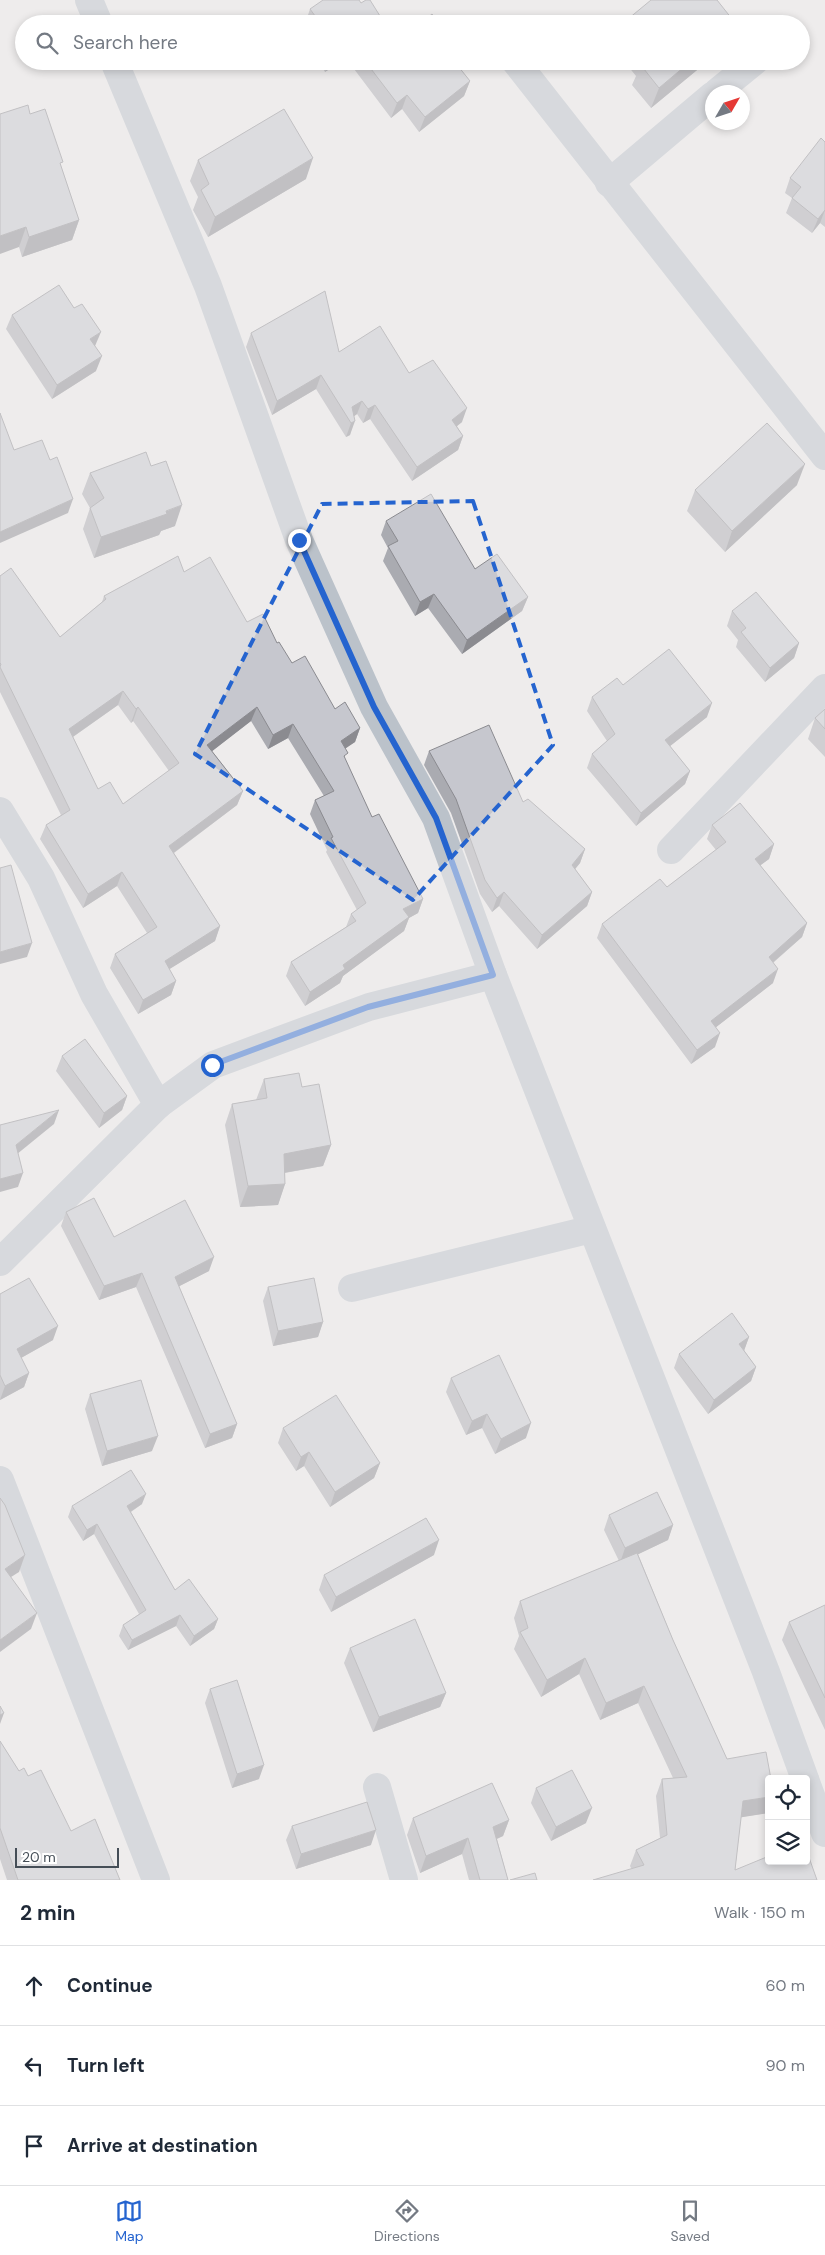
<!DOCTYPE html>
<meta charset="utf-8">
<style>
:root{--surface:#fff;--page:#f2f2f3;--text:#1f2937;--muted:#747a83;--line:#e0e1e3;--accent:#2564cf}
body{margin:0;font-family:"DM Sans",sans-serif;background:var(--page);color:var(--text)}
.controls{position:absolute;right:15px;bottom:15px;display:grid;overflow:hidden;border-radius:5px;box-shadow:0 2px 8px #0003}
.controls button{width:45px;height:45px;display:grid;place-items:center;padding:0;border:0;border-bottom:1px solid var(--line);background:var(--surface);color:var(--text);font:25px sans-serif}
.compass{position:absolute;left:705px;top:85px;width:45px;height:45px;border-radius:50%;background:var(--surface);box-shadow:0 2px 8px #0003;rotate:51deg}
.scale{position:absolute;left:15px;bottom:12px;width:104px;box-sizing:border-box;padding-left:5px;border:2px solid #454e57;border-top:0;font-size:14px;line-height:18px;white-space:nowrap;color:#454e57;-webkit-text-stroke:4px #fff;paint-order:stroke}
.stop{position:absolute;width:15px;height:15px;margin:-11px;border:4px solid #2564cf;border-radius:50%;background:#fff}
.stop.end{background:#2564cf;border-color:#fff;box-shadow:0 1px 5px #0008}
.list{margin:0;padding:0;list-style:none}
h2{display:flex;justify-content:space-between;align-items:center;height:65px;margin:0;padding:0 20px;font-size:21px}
h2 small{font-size:16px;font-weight:400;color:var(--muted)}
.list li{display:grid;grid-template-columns:32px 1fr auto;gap:15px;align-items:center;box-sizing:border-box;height:80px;padding:0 20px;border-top:1px solid var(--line)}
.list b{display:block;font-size:19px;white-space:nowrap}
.list em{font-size:16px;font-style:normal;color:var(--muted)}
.icon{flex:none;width:28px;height:28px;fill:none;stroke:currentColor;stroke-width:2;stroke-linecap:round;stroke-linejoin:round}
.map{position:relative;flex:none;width:825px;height:1880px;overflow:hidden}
.search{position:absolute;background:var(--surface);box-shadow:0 2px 8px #0003;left:15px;right:15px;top:15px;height:55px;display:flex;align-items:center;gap:12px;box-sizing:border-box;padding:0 18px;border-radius:28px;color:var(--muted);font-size:19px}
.sheet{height:305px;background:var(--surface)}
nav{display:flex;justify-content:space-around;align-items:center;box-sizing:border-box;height:70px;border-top:1px solid var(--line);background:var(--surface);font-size:14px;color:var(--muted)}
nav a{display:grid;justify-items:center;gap:2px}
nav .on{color:var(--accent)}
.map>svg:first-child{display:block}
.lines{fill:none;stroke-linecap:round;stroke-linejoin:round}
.minor{stroke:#bbc2ca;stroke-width:28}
.wall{fill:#aaabb1;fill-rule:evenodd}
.shaded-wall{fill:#8b8b90}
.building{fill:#c6c7ce;stroke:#8b8b90;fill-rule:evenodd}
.route{stroke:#2564cf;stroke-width:6}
.marked{fill:none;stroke:#2564cf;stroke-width:4;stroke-dasharray:10 6;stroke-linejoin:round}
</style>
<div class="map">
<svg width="825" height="1880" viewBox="0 0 825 1880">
<rect width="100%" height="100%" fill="#eeecec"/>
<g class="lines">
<g class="minor">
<path d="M89,0L99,24"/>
<path d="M114,61L208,286L299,540L374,707L436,818L493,975L766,1672L805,1779"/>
<path d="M515,61L825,456"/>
<path d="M717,92L755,61"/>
<path d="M609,183L712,96"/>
<path d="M0,811L41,878L94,994L158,1105"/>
<path d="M671,850L825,688"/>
<path d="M0,1262L158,1105L213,1065L369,1007L493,975"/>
<path d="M352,1288L592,1229"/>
<path d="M0,1480L156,1880"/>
<path d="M806,1782L825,1833"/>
<path d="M377,1787L404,1880"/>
</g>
</g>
<g class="wall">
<path d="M361,3L385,24H305L310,9Z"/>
<path d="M628,19L736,24H626Z"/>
<path d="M318,61H341L325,72Z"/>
<path d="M348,61H455V62L470,81L464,96L419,132L402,109L391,118Z"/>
<path d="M624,61H708L651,108L632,85L636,76Z"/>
<path d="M30,114L61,166L79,220L72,240L22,257L19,247Z"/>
<path d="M825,142V227L820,223L812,233L786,213L792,198L785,193L790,178Z"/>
<path d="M198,160L306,179L208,237L193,210L198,197L190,181Z"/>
<path d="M12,315L95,347L96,371L52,399L6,329Z"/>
<path d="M251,333L339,352L409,373L462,422L457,426L463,436L458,450L412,481L370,419L363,423L357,414L354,416L350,435L346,437L316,389L272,415L246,347Z"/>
<path d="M90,473L175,526L161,531L159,535L94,558L83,529L90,508L82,494Z"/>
<path d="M797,485L725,552L687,511L695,490Z"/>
<path d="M386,521L528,597L522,611L462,654L428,608L415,616L383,561L388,548L381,535Z"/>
<path d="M184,572L247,622L277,643L292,663L335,709L360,728L355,742L345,748V760L372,817L423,899L418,913L409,918L404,931L343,976L340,983L305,1006L286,976L291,962L346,927L351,914L357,910L326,852L327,850L310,814L315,800L324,796L288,738L268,749L251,721L212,751L243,791L237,805L174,853L220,926L215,941L169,969L176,981L171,995L138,1014L110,968L115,954L147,933L117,886L83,908L40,839L46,825L61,815L0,692V576L60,637L102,602L104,596ZM118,705L131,723L133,721L169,771L123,804L98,789L73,737Z"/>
<path d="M732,611L799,643L794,658L765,682L736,647L738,640L727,626Z"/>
<path d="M623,685L707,717L670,746L690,771L685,784L636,826L587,768L592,754L607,741L587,711L592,697Z"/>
<path d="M825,709V757L808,739L815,718Z"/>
<path d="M429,751L523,802L585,849L580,863L575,869L592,892L587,906L537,949L499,906L492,912L480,894L451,813L424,765Z"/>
<path d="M712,825L774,844L769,859L760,865L807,923L802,937L773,963V983L716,1027L715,1047L691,1064L597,938L602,924L667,887L716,850L707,839Z"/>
<path d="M62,1056L127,1096L122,1110L99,1128L56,1071Z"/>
<path d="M264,1079L302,1087L331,1145L323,1166L285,1173V1184L278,1205L240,1207L225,1125L232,1104L256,1100Z"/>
<path d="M66,1212L114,1237L209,1271L179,1286L237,1424L232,1438L205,1448L136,1287L99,1300L61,1226Z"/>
<path d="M268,1287L323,1322L318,1337L273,1346L263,1301Z"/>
<path d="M0,1294L53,1340L21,1358L29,1373L24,1387L0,1400Z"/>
<path d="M749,1337L744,1350L756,1367L751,1381L708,1414L674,1368L679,1354Z"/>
<path d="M451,1378L526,1438L495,1454L482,1428L466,1435L446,1392Z"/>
<path d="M90,1394L152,1451L102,1466L85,1409Z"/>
<path d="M283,1428L380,1463L374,1478L330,1507L304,1466L296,1471L278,1443Z"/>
<path d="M142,1504L131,1512L175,1590L218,1619L214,1629L190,1646L176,1626L128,1650L119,1636L123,1625L139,1614L94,1534L83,1541L68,1517L72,1506Z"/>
<path d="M609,1515L673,1525L668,1540L638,1554L673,1640L727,1759L768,1813L741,1817L735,1870L817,1880L631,1868L630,1866L636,1850L660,1838L656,1796L662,1779L673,1778L638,1703L600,1720L579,1674L541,1697L514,1649L519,1636L514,1618L520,1601L619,1561L604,1530Z"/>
<path d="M434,1555L331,1612L319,1590L324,1575Z"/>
<path d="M825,1605V1730L782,1640L789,1622Z"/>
<path d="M350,1648L446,1693L440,1707L373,1732L344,1663Z"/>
<path d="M210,1689L259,1779L232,1788L205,1703Z"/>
<path d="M0,1741L19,1771L28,1776L71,1831L120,1880H7L0,1859Z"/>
<path d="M536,1788L586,1823L551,1841L531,1803Z"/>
<path d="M413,1818L509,1820L503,1836L497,1839L508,1880H469L462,1854L420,1873L407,1835Z"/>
<path d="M292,1826L371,1845L296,1869L286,1840Z"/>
</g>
<g class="shaded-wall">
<path d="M329,61H341L325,72Z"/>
<path d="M691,61H708L651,108L659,88Z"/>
<path d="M470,81L464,96L419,132L425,117Z"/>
<path d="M407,95L402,109L391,118L397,103Z"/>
<path d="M313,158L306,179L208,237L215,217Z"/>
<path d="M825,210L820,223L812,233L818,219Z"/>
<path d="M79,220L72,240L22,257L29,237Z"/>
<path d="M26,227L19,247L0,254V236Z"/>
<path d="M101,332L95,346L85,353L90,339Z"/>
<path d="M102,356L96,371L52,399L57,385Z"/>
<path d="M321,375L316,389L272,415L277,401Z"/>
<path d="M362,401L357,414L349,420L352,407Z"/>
<path d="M375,405L370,419L363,423L368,409Z"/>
<path d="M467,408L462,422L447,434L452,420Z"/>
<path d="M355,421L350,435L346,437L351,423Z"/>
<path d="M463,436L458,450L412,481L417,467Z"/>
<path d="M805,464L797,485L725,552L732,531Z"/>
<path d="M73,499L68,513L0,543V532Z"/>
<path d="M182,505L175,526L161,531L159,535L94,558L101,537Z"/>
<path d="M434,594L428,608L415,616L420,602Z"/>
<path d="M528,597L522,611L462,654L467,640Z"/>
<path d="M799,643L794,658L765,682L770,668Z"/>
<path d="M123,691L118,705L64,743L69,729Z"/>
<path d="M712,703L707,717L660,754L665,740Z"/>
<path d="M138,707L133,721L131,723L136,709Z"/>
<path d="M257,707L251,721L202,759L207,745Z"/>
<path d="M293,724L288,738L268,749L273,735Z"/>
<path d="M360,728L355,742L336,755L341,741Z"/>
<path d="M690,771L685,784L636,826L641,813Z"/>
<path d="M243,791L237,805L164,860L169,846Z"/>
<path d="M774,844L769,859L750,873L755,859Z"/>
<path d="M585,849L580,863L567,879L572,865Z"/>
<path d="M122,872L117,886L83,908L88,894Z"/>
<path d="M504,892L499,906L492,912L497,898Z"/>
<path d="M592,892L587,906L537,949L542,935Z"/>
<path d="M423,899L418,913L409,918L404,931L343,976L340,983L305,1006L310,992L343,965L403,909Z"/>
<path d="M807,923L802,937L763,971L769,957Z"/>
<path d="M220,926L215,941L160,975L165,961Z"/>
<path d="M32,943L27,957L0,964V952Z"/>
<path d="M778,969L773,983L706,1035L711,1021Z"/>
<path d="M176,981L171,995L138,1014L143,1000Z"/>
<path d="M720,1033L715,1047L691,1064L697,1050Z"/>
<path d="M127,1096L122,1110L99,1128L104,1113Z"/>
<path d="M59,1110L54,1124L11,1159L16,1145Z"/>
<path d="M331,1145L323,1166L277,1174L284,1154Z"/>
<path d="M23,1173L18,1187L0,1192V1179Z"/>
<path d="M285,1184L278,1205L240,1207L248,1186Z"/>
<path d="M214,1257L209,1271L170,1291L175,1277Z"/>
<path d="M142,1273L136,1287L99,1300L104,1286Z"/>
<path d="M323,1322L318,1337L273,1346L278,1331Z"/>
<path d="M58,1326L53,1340L12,1363L17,1349Z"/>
<path d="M749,1337L744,1351L739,1344Z"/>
<path d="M756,1367L751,1381L708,1414L714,1400Z"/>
<path d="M29,1373L24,1387L0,1400L5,1386Z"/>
<path d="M487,1414L482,1428L466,1435L472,1421Z"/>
<path d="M531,1423L526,1438L495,1454L501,1439Z"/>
<path d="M237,1424L232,1438L205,1448L210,1434Z"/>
<path d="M158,1436L152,1451L102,1466L107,1451Z"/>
<path d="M309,1452L304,1466L296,1471L301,1457Z"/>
<path d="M380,1463L374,1478L330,1507L335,1492Z"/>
<path d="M146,1494L142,1504L124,1516L127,1506Z"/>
<path d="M97,1524L94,1534L83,1541L87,1530Z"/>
<path d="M673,1525L668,1540L620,1563L625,1548Z"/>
<path d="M439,1540L434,1555L331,1612L336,1597Z"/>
<path d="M25,1555L19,1572L0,1584L5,1569Z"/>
<path d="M37,1613L31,1629L0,1652V1640Z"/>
<path d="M180,1615L176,1626L128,1650L132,1640Z"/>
<path d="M218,1619L214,1629L190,1646L194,1636Z"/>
<path d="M585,1658L579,1674L541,1697L547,1680Z"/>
<path d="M644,1686L638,1703L600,1720L606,1703Z"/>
<path d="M446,1693L440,1707L373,1732L379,1717Z"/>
<path d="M4,1713L0,1724V1715Z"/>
<path d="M264,1765L259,1779L232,1788L237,1774Z"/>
<path d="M769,1797V1810L768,1813L737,1818L743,1801Z"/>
<path d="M592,1808L586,1823L551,1841L556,1827Z"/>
<path d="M509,1820L503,1836L487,1843L493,1827Z"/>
<path d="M376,1830L371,1845L296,1869L301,1854Z"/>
<path d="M468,1838L462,1854L420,1873L426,1856Z"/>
</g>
<g class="building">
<path d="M323,0H359L361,3L366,0H370L385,24H313L318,20L310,9Z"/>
<path d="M651,0H717L736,24H631L628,19Z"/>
<path d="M432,14L440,24H420Z"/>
<path d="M365,61H454L470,81L425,117L407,95L397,103Z"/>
<path d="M644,61H691L659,88L640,64Z"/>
<path d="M28,105L30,114L45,109L63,162L60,163L79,220L29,237L26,227L0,236V114Z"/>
<path d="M284,109L313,158L215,217L201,190L209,184L198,160Z"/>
<path d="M821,138L825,142V210L818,219L792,198L801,187L790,178Z"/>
<path d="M59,285L74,308L82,304L101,332L90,339L102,356L57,385L12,315Z"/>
<path d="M325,291L339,352L380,326L409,373L433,360L467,408L452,420L463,436L417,467L375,405L368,409L362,401L352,407L355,421L351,423L321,375L277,401L251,333Z"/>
<path d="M0,413L14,450L42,440L50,460L57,457L73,499L0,532Z"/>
<path d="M767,423L805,464L732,531L695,490Z"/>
<path d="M146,452L151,466L166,461L182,505L166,511L167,514L101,537L90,508L104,498L90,473Z"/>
<path d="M431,494L475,569L497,554L528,597L467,640L434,594L420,602L388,546L398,541L386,521Z"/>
<path d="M178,556L184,572L210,557L247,622L263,614L277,643L279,642L292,663L305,656L335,709L345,702L360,728L341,741L348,753L344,756L372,817L379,814L423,899L403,909L409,917L343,965L345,969L310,992L291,962L356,921L351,914L366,903L331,838L333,837L315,800L334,791L293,724L273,735L257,707L207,745L243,791L169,846L220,926L165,961L176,981L143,1000L115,954L157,927L122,872L88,894L46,825L70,810L0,667L1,664L0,663V576L11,568L60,637L106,599L104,596ZM123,691L136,709L138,707L179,763L123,804L110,782L98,789L69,729Z"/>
<path d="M756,592L799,643L770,668L741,632L746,628L732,611Z"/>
<path d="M669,649L712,703L665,740L690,771L641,813L592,754L615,734L592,697L617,678L623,685Z"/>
<path d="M825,709V729L815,718Z"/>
<path d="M489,725L523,802L528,799L585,849L572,865L592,892L542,935L504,892L497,898L485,880L456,799L429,751Z"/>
<path d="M740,803L774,844L755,859L807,923L769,957L778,969L711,1021L720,1033L697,1050L602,924L660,879L667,887L726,842L712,825Z"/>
<path d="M11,865L32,943L0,952V868Z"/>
<path d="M85,1039L127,1096L104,1113L62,1056Z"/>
<path d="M299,1073L302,1087L319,1084L331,1145L284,1154L285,1184L248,1186L232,1104L267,1098L264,1079Z"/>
<path d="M59,1110L16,1145L23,1173L0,1179V1125Z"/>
<path d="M94,1198L114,1237L185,1200L214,1257L175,1277L237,1424L210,1434L142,1273L104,1286L66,1212Z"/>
<path d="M29,1278L58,1326L17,1349L29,1373L5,1386L0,1375V1294Z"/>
<path d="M314,1278L323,1322L278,1331L268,1287Z"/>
<path d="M732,1313L749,1337L739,1344L756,1367L714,1400L679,1354Z"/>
<path d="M499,1355L531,1423L501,1439L487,1414L472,1421L451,1378Z"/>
<path d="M141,1380L158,1436L107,1451L90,1394Z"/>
<path d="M336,1395L380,1463L335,1492L309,1452L301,1457L283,1428Z"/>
<path d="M131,1470L146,1494L127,1506L175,1590L189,1579L218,1619L194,1636L180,1615L132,1640L123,1625L146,1610L97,1524L87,1530L72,1506Z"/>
<path d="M657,1492L673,1525L625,1548L609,1515Z"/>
<path d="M0,1498L5,1505L25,1555L5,1569L37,1613L0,1640Z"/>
<path d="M426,1518L439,1540L336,1597L324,1575Z"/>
<path d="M637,1553L673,1640L727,1759L766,1752L771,1779H769V1797L743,1801L735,1870L769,1856V1861H806V1849L817,1880H593L644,1865L636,1850L667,1835L662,1779L687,1777L644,1686L606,1703L585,1658L547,1680L520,1632L528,1628L520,1601Z"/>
<path d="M825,1605V1698L789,1622Z"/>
<path d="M415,1619L446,1693L379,1717L350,1648Z"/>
<path d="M237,1680L264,1765L237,1774L210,1689Z"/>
<path d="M0,1706L4,1713L0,1715Z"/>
<path d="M0,1741L19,1771L24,1768L28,1776L41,1770L71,1831L95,1819L120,1880H18L0,1828Z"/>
<path d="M572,1770L592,1808L556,1827L536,1788Z"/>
<path d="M492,1783L509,1820L493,1827L508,1880H480L468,1838L426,1856L413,1818Z"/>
<path d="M367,1802L376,1830L301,1854L292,1826Z"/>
<path d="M535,1873L537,1880H510Z"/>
</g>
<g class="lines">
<path class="route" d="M212,1065L368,1007L493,975L436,818L374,707L299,540"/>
</g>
<path d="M0 0H825V1880H0ZM473,501L553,745L413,900L195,754L322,504Z" fill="#eeecec" fill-opacity=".55" fill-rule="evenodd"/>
<path class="marked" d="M473,501L553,745L413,900L195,754L322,504Z"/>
</svg>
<div class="controls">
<button><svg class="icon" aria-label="locate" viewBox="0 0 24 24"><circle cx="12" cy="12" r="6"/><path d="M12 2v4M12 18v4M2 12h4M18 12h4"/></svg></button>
<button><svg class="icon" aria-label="layers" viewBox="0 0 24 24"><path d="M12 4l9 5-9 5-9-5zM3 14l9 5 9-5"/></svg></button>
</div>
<svg class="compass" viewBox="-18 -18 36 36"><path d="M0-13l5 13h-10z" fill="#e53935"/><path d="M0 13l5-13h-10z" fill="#747a83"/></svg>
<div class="scale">20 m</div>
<div class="stop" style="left:212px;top:1065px"></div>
<div class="stop end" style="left:299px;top:540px"></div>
<div class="search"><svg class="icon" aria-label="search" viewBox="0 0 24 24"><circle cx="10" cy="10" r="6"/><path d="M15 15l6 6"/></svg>Search here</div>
</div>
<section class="sheet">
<h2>2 min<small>Walk · 150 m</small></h2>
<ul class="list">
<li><svg class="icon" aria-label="ahead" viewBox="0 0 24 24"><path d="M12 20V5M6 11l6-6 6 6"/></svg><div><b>Continue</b></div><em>60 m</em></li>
<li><svg class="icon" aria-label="left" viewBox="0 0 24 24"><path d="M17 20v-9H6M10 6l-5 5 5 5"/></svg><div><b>Turn left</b></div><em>90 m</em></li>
<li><svg class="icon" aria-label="arrive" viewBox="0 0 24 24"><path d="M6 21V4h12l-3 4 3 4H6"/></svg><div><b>Arrive at destination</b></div></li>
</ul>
</section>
<nav>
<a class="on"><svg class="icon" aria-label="map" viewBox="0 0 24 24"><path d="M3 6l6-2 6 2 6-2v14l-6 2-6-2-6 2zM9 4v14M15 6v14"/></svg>Map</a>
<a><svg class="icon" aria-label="directions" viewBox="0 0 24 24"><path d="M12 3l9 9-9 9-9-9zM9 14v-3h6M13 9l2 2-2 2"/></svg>Directions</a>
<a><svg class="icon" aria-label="saved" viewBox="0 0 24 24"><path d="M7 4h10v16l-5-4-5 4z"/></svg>Saved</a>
</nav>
